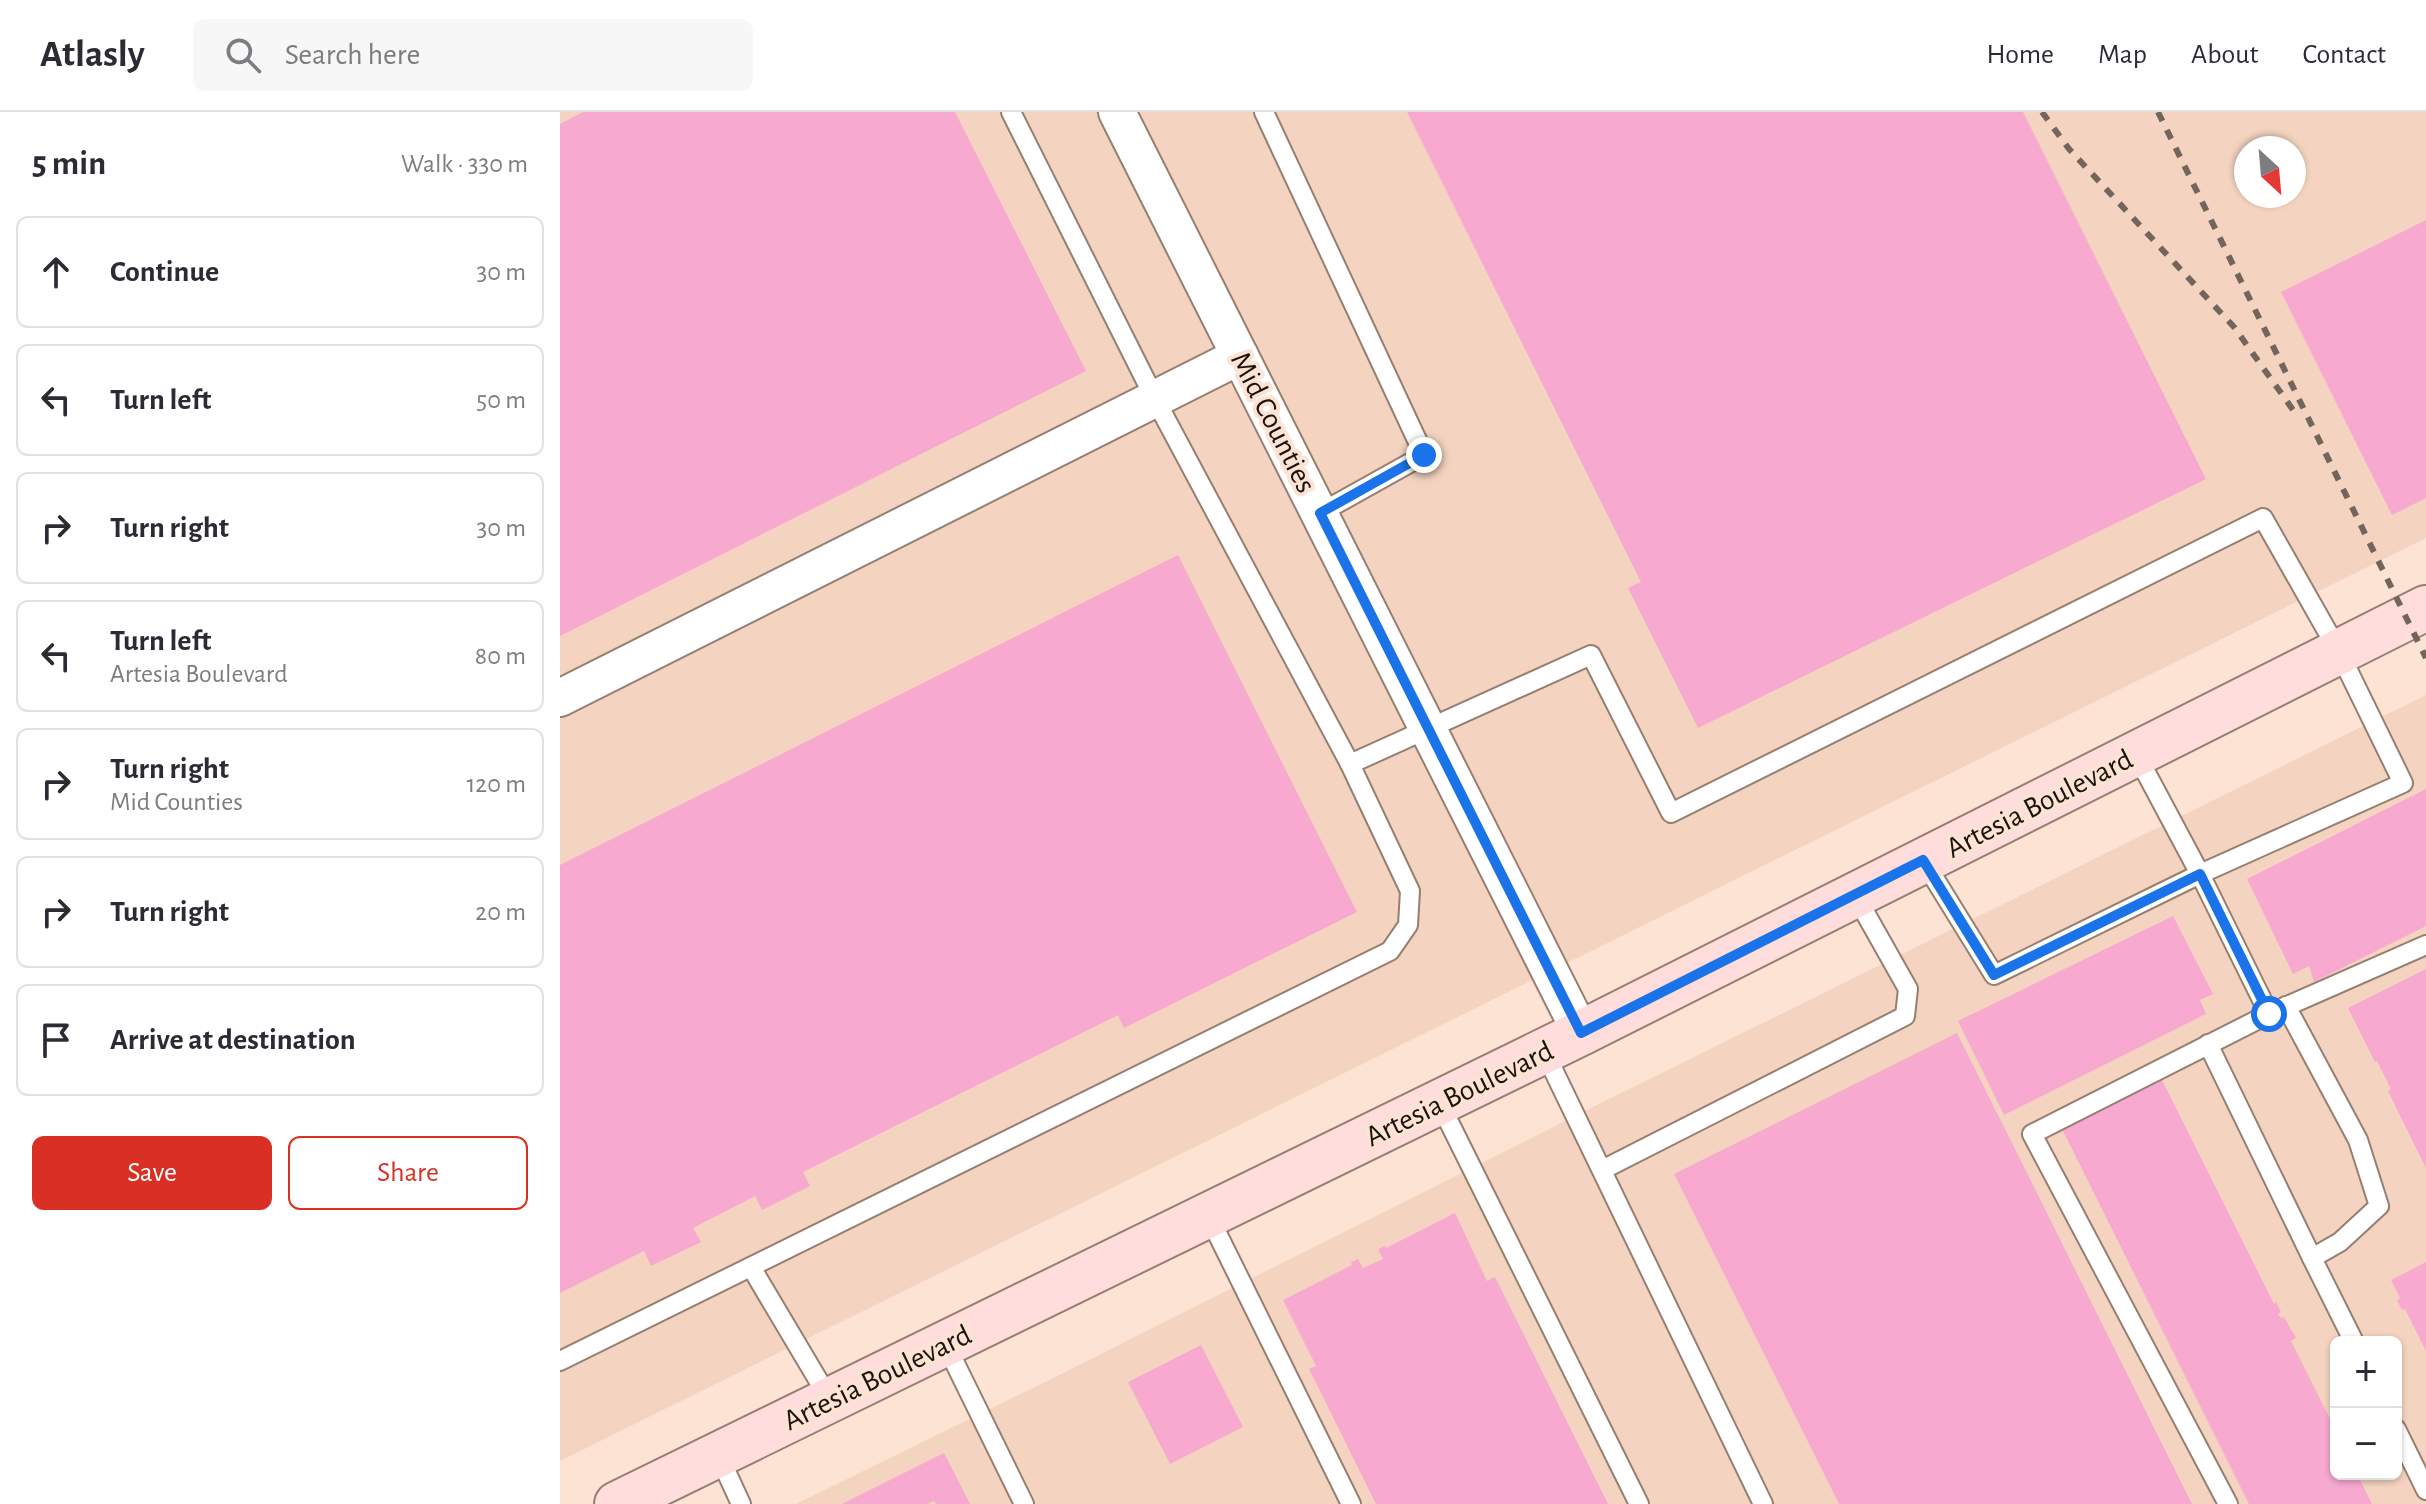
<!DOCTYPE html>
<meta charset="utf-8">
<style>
:root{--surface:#fff;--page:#f7f7f7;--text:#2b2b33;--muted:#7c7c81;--line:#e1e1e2;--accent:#d93025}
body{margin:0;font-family:"Alegreya Sans",sans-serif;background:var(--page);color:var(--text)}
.controls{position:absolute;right:24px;bottom:24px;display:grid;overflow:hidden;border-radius:12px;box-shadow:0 2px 6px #0004}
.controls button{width:72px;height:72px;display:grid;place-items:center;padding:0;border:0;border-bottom:2px solid var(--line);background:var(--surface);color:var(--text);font:40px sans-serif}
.compass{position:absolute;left:1674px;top:24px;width:72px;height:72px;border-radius:50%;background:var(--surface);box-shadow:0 2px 6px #0004;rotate:154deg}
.stop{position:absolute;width:24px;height:24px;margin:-18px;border:6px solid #1a73e8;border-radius:50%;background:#fff}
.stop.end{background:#1a73e8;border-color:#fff;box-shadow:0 2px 8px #0008}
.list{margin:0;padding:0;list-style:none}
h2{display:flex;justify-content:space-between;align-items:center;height:104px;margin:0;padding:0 32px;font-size:34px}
h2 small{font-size:26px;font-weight:400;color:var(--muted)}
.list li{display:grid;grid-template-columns:52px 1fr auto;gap:24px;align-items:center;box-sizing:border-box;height:112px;margin:0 16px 16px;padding:0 16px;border:2px solid var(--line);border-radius:12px}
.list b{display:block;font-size:30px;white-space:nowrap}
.list p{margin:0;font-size:26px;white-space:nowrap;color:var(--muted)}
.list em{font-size:26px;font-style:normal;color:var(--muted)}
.actions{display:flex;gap:16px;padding:24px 32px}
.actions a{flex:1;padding:18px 0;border:2px solid var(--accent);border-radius:12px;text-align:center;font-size:28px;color:var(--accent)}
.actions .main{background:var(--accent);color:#fff}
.icon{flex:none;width:44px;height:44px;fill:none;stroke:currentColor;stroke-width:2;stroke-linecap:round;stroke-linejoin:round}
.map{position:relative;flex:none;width:1866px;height:1392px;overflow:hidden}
header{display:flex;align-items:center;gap:48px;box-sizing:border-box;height:112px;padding:0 40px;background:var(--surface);border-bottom:2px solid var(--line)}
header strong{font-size:38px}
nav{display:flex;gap:44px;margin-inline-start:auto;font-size:28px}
.search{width:560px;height:72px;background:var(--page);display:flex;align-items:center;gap:20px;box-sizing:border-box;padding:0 28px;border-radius:12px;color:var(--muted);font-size:30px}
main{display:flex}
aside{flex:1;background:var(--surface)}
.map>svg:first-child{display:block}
.built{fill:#f4d4c0;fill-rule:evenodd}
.building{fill:#f7a9cf}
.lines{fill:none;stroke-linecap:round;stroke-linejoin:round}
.service-casing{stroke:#967f71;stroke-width:22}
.minor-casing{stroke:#967f71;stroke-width:40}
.secondary-casing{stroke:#967f71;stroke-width:48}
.service{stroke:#fff;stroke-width:18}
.minor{stroke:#fff;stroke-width:36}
.secondary{stroke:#fedddc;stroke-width:44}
.rail{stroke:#74655c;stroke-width:6;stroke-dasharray:10 10;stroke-linecap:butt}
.route{stroke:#1a73e8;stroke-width:10}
.labels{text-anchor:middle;stroke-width:8;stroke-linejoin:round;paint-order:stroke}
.street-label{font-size:30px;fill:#1a120d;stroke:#fce3d3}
</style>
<header>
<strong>Atlasly</strong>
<div class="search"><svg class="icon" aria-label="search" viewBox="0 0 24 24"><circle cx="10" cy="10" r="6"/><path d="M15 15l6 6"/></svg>Search here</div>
<nav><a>Home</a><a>Map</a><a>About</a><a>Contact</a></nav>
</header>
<main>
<aside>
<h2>5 min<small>Walk · 330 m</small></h2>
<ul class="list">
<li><svg class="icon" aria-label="ahead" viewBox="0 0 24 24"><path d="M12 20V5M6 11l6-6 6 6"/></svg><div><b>Continue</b></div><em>30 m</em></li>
<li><svg class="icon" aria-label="left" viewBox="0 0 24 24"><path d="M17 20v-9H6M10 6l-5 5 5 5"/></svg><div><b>Turn left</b></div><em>50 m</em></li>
<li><svg class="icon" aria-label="right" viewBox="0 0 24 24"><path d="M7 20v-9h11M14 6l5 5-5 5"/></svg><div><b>Turn right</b></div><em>30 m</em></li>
<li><svg class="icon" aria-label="left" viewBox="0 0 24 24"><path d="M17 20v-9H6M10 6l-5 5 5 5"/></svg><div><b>Turn left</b><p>Artesia Boulevard</p></div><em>80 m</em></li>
<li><svg class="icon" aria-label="right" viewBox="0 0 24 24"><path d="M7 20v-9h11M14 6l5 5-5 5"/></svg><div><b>Turn right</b><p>Mid Counties</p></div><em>120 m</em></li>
<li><svg class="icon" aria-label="right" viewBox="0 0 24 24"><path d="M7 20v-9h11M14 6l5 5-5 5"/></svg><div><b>Turn right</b></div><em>20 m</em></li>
<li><svg class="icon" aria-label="arrive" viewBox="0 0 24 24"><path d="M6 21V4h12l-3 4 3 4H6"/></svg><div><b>Arrive at destination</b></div></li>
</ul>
<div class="actions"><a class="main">Save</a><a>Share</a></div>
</aside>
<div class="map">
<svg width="1866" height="1392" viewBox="0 0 1866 1392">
<rect width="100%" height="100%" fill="#fce3d3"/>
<g class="built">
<path d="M0,0H1866V426L0,1349ZM1686,36H1734V84H1686Z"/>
<path d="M1866,583V1392H236L489,1268L1041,991ZM1776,1230H1836V1362H1776Z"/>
</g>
<g class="building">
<path d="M23,0H395L526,259L0,524V12Z"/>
<path d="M847,0H1463L1646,367L1138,616L1068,476L1081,470Z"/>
<path d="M1866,108V386L1832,403L1721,180Z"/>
<path d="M618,443L797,800L564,916L558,903L243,1060L250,1074L202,1098L195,1084L133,1116L141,1130L91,1154L84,1139L0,1181V753Z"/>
<path d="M1866,677V814L1754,870L1749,854L1733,862L1687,767Z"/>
<path d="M1613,804L1653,882L1640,888L1646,902L1444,1003L1398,909Z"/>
<path d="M1866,857V1056L1828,979L1831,977L1817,949L1815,950L1788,896Z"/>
<path d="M1397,921L1632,1392H1279L1114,1062Z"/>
<path d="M1602,968L1714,1192L1716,1190L1721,1200L1718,1202L1721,1206L1724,1205L1736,1226L1731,1229L1772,1311L1776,1309V1362H1797L1812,1392H1689L1502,1017Z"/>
<path d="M895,1101L927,1169L935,1165L1048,1392H816L749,1257L756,1254L723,1188L792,1153L791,1150L798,1147L803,1156L823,1147L818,1137L825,1134L826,1136Z"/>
<path d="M1866,1150V1239L1845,1197L1842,1198L1837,1188L1840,1186L1831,1168Z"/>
<path d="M641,1233L683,1315L610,1352L568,1270Z"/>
<path d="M384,1341L410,1392H376L374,1389L367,1392H282Z"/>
</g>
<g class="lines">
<g class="service-casing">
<g id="service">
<path d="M451,0L595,287L790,652"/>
<path d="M704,0L864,343L760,401"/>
<path d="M1576,642L1640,762L1709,902"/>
<path d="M1726,894L1798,1028L1819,1094L1780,1130L1752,1146L1794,1230"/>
<path d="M1648,932L1752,1146"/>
<path d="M984,939L1203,1392"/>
<path d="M879,990L1079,1392"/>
<path d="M1042,1058L1345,904L1348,877L1295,783"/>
<path d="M648,1103L791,1392"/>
<path d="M191,1155L270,1288"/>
<path d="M385,1231L464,1392"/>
<path d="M0,1249L830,839L848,813L850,779L790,652L1031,543L1111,701L1703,406L1779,540L1843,671L1640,762L1434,863L1363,748"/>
<path d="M1836,1317L1866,1378"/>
<path d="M158,1342L181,1392"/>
<path d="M1668,1392L1472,1022L1709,902L1866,833"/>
</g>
</g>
<g class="minor-casing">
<g id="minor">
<path d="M557,0L1021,921"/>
<path d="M0,586L680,244"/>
</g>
</g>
<g class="secondary-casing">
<path id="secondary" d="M57,1392L1021,921L1866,496"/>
</g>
<use href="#service" class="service"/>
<use href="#minor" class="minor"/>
<use href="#secondary" class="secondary"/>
<g class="rail">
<path d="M1482,0L1509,37L1674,215L1736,302"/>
<path d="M1598,0L1866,546"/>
</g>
</g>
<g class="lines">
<path class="route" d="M864,343L760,401L1021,921L1363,748L1434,863L1640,762L1709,902"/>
</g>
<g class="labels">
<g class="street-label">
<text transform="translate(714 310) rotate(63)" y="10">Mid Counties</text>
<text transform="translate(1479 691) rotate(-27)" y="10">Artesia Boulevard</text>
<text transform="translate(899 981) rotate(-26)" y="10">Artesia Boulevard</text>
<text transform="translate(317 1265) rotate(-26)" y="10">Artesia Boulevard</text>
</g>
</g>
</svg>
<div class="controls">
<button>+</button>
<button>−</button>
</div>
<svg class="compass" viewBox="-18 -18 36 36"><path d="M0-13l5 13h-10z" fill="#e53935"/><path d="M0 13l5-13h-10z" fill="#7c7c81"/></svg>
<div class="stop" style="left:1709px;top:902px"></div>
<div class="stop end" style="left:864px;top:343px"></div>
</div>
</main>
